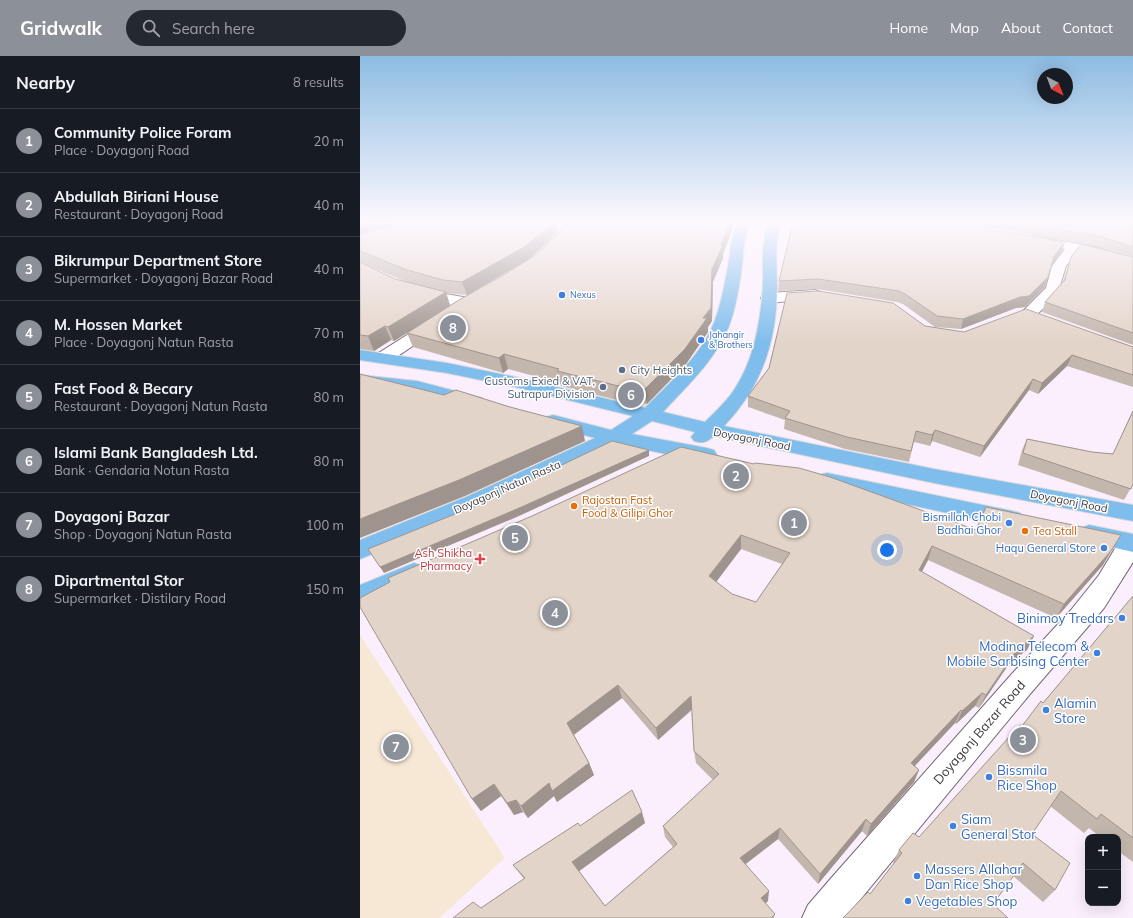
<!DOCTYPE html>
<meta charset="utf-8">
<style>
:root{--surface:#171b24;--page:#242831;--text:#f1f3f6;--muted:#9ea1a6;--line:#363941;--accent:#8c9099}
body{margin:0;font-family:Mulish,sans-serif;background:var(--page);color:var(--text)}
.controls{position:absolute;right:12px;bottom:12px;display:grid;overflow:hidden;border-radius:8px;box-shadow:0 4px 16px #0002}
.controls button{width:36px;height:36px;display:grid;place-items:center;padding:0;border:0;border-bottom:1px solid var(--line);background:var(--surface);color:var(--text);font:20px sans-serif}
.compass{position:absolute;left:677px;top:12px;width:36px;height:36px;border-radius:50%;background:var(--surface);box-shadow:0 4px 16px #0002;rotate:138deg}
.you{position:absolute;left:527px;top:494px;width:14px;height:14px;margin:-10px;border:3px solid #fff;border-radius:50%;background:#1a73e8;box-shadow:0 0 0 6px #1a73e833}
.badge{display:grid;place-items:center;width:26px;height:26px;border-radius:50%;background:var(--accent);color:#fff;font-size:13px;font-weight:700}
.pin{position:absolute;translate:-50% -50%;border:2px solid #fff;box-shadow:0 1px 4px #0006}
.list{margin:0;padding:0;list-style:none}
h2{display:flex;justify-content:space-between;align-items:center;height:52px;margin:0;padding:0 16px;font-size:17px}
h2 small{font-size:13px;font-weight:400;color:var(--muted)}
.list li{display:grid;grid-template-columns:26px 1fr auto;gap:12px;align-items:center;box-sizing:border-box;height:64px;padding:0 16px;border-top:1px solid var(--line)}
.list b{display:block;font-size:15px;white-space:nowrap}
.list p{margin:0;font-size:13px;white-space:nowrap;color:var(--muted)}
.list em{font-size:13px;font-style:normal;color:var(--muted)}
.icon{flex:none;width:22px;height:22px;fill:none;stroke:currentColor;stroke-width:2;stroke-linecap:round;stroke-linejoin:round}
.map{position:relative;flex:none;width:773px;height:862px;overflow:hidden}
header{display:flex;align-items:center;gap:24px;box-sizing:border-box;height:56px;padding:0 20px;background:var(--accent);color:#fff}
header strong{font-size:19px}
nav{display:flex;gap:22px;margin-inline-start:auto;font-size:14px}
.search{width:280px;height:36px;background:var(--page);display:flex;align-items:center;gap:10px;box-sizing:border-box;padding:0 14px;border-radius:22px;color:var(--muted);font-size:15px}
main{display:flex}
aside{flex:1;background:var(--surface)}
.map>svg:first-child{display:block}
.commercial{fill:#f7e7d5}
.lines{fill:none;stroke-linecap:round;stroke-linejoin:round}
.street-casing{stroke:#736873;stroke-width:2}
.primary-casing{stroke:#d9d8d9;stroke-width:2}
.street{fill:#fff;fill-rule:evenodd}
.primary{fill:#7fbdec;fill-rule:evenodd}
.wall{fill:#c3b6ad;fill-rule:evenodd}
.shaded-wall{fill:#9f948d}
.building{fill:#e3d4c9;stroke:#9f948d;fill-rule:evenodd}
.shop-dot{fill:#3f7fe0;stroke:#fff;stroke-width:1.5}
.service-dot{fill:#5c6f8a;stroke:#fff;stroke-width:1.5}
.food-dot{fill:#e8710a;stroke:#fff;stroke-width:1.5}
.health-dot{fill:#e0444e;stroke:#fff;stroke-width:1.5}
.labels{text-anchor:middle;stroke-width:3;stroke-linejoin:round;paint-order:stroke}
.far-shop-label{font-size:9px;fill:#366cbe;stroke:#fff;text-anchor:start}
.service-label{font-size:11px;fill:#4e5e75;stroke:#fff;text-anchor:start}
.street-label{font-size:11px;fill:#403b41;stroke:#fff}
.food-label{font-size:11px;fill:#c56008;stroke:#fff;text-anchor:start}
.shop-label{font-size:11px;fill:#366cbe;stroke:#fff;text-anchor:end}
.health-label{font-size:11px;fill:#be3a42;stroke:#fff;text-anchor:end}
.near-shop-label{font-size:13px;fill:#366cbe;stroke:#fff;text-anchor:start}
.near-street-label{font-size:13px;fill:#403b41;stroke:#fff}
</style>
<header>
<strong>Gridwalk</strong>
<div class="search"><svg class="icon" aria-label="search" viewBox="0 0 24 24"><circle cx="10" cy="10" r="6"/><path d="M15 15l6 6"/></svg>Search here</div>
<nav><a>Home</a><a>Map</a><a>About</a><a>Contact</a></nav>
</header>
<main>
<aside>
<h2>Nearby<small>8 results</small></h2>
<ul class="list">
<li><span class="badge">1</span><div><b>Community Police Foram</b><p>Place · Doyagonj Road</p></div><em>20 m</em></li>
<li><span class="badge">2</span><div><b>Abdullah Biriani House</b><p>Restaurant · Doyagonj Road</p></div><em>40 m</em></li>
<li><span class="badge">3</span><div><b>Bikrumpur Department Store</b><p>Supermarket · Doyagonj Bazar Road</p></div><em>40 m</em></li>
<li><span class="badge">4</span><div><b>M. Hossen Market</b><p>Place · Doyagonj Natun Rasta</p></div><em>70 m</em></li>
<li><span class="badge">5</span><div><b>Fast Food &amp; Becary</b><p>Restaurant · Doyagonj Natun Rasta</p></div><em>80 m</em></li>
<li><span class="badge">6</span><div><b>Islami Bank Bangladesh Ltd.</b><p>Bank · Gendaria Notun Rasta</p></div><em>80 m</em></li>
<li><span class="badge">7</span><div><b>Doyagonj Bazar</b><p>Shop · Doyagonj Natun Rasta</p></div><em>100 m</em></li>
<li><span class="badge">8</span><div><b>Dipartmental Stor</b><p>Supermarket · Distilary Road</p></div><em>150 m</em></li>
</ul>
</aside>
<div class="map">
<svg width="773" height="862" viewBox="0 0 773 862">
<rect width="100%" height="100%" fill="#fbeffd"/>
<path class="commercial" d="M0,579L145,802L79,862H0Z"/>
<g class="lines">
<g class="street-casing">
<g id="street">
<path d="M187,166C198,166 205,165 211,174C206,185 200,202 185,198L183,195L191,188L199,174Z"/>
<path d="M675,180L735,191L773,203V211L732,199L717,196L706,210L698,236L685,251L674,261L668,263L662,261L660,258L686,232L692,210L705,193L670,187L668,184L670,181Z"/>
<path d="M59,232L86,238L114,243L117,246L114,249C97,254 71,244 54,239L52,236L54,233Z"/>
<path d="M455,234L460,236L463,239L460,242L409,247L404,245L401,242L404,239L409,237Z"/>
<path d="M75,263L81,265L83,268L81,271L29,306L23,307L17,306L14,302L17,298L69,265Z"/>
<path d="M770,478L773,479V506L744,552L670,638L485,862H442L448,849L473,820L650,620L711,554L739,519L762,481Z"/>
</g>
</g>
<g class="primary-casing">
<g id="primary">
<path d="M379,166H391C383,180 384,195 382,210C380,226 377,243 373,258C362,298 330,327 303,356L345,366C355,356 366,346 374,334C395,303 401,263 403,227C403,206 401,186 409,166H421C414,187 417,209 417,230C417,285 402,330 364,370L574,413L773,449V465L574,427L354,380C347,386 343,388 334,385L331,381L335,376L292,365L272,378L347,392L354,394L357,399L354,404L347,406L256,388L122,453L0,503V484L106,441L235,382L186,369L183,365L186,361L193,359L251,374L273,360L155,331L87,317L0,304V294L87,307L155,321L285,352C312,324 346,296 357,258C362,243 365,226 368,210C371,195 370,180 379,166Z"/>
<path d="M0,319L57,325L122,342L124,346L122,350L115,352L56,336L0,329Z"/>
<path d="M467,417L652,455L660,457L664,463L660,469L652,471L459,429L456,424L459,419Z"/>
<path d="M729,469L773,478V496L721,484L717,478L721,472Z"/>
<path d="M54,507L63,510L67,517L63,524L0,550V529Z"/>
</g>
</g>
<use href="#street" class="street"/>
<use href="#primary" class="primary"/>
</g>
<g class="wall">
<path d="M0,166L197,174L191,183L169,203L107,239L86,237L90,249L145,218L174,200L199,177L206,168L205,166H375L363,198V202L353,226L352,265L348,271V276L326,308L287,348L279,346L277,349L201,330L200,327L148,313L143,317L53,291L47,277L76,259L34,285L31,284L14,295L0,293V206L35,223L49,227L0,206Z"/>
<path d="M598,166H773V289L682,256L685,246L703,225L711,201L770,200L735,190Z"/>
<path d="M702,195L691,209L685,231L665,251L656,252L601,273L575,271L543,248L537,246L457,233L418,235L419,225Z"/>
<path d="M565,270L604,276L773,291V331L707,310L678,338L669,334L620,401L572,385L570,390L554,386L549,406L485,393L424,373L425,364L388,351V340Z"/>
<path d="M773,354V428L764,444L658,409L662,394L667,383L732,396L753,398Z"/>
<path d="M172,460L616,474L743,509L696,562L568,504L562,516L674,580L667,594L649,608L619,652L615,650L596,668L595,667L555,710L559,714L554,726L507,780L502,775L458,828L418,783L386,808L408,845L405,848L415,858L414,862H93L121,852L164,823L153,809L220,770L285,767L219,815L245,850L313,791L305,781L303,770L353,724L336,707L334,695L332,654L298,684L262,642L214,679L229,707L234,719L197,746L194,740L168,762L163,756L154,759L141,740L121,755L112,743ZM381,493L422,508L396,546L372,538L356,526Z"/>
<path d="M773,540V806L758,795V781H740L729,772L724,777L690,750L672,778L695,834L683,846L653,820L510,838L534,808L533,807L539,794L559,781L662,670L683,647Z"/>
</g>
<g class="shaded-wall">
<path d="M7,166H47L0,182V169Z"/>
<path d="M192,166H195L197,174L191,183L169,203L107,239L102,226Z"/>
<path d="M370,166H375L363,198V202L353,226L352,265L348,271V276L326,308L287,348L285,333L343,262L352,213Z"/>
<path d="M705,186L702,195L691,210L694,200Z"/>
<path d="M688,221L685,231L665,251L656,252L601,273L603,263Z"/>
<path d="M86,236L90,250L34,285L28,271Z"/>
<path d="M25,270L31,284L14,295L8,280Z"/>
<path d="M144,298L148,313L143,317L139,302Z"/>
<path d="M712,299L707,310L678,338L682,327Z"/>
<path d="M673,323L669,334L620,401L624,390Z"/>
<path d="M277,331L279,346L277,349L275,334Z"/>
<path d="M222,370L225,385L105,440L0,482V463Z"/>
<path d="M575,374L572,385L570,390L572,379Z"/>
<path d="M289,394V400L159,460L24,517L20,511Z"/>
<path d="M381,479V493L350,534L349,520Z"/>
<path d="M761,479L743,509L696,562L704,548Z"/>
<path d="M572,490L568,504L555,528L559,514Z"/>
<path d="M674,580L667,594L649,608L619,652L626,639L656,595Z"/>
<path d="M258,629L262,642L212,680L207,667Z"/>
<path d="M622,637L615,650L596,668L602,655Z"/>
<path d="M331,640L332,653L298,684L296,672Z"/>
<path d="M601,654L595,667L546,719L551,707Z"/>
<path d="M229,707L234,719L197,746L194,740L168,762L161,750L189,727Z"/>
<path d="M559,714L554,726L507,780L511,768Z"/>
<path d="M134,728L141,740L121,755L112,743Z"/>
<path d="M156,744L163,756L154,759L147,747Z"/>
<path d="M282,756L285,767L218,816L212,806Z"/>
<path d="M506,763L502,775L458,828L460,818Z"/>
<path d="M420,772L418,783L380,812V802Z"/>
<path d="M409,835L408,845L400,852L401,842Z"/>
</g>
<g class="building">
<path d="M0,166H7L0,169Z"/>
<path d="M41,166H192L188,171L166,190L102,226L83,224L47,214L0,195V179Z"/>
<path d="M207,166H370L361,189H363L352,213L351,252L343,262H347L325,293L285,333L277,331L275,334L197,315L199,313L144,298L139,302L47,277L99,244L145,218L174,200L199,177Z"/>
<path d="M433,166H585L705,186L694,200L688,221L669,240L660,241L603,263L577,260L545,238L539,235L458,223L419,225Z"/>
<path d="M655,166H773V191L739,180Z"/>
<path d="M721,188L773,201V277L685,246L705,224L711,201Z"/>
<path d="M0,206L35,223L86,236L28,271L25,270L8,280L0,279Z"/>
<path d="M458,235L533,247L565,270L604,276L666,253L773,291V319L712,299L682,327L673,323L624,390L575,374L572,379L556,375L551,395L487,381L425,362L430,355L388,340L409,312L427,237Z"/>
<path d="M0,318L84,339L96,334L150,351L222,370L99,424L0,463Z"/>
<path d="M773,355V428L771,433L663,397L667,383L732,396L753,398Z"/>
<path d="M252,385L289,394L157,453L20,511L8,493L120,448Z"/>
<path d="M321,391L394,408L395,407L439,412L470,421L616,474L626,451L761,479L751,495L704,548L572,490L559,514L674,580L656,595L626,639L622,637L602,655L601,654L551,707L559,714L511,768L506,763L460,818L420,772L380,802L409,835L401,842L415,858L411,862H93L113,846L121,852L165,822L153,809L218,767L220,770L272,734L282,756L212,806L245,850L317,788L303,770L359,718L334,695L331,640L296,672L258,629L207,667L229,707L192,735L189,727L161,750L156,744L147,747L134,728L112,743L0,551V542L30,526L28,522L172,460ZM381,479L430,497L396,546L372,538L349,520Z"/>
<path d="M773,540V782L741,758L737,763L701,735L672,778L710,807L695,834L663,807L633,848L648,862H483L508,836L510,838L542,797L539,794L553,777L559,781L660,669L662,670L681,645L683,647Z"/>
</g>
<linearGradient id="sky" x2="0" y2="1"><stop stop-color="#8dbce2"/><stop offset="0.58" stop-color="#fdf8fe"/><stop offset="1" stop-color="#fdf8fe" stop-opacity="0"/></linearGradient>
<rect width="773" height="287" fill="url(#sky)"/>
<g class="shop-dot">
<circle cx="202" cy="239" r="4"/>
<circle cx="341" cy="284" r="4"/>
<circle cx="649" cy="467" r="4"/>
<circle cx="744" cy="492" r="4"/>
<circle cx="762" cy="562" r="4"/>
<circle cx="737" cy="597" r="4"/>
<circle cx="686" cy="654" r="4"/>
<circle cx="629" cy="721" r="4"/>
<circle cx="593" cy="770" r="4"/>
<circle cx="557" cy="820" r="4"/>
<circle cx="548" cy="845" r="4"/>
</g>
<g class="service-dot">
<circle cx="262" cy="314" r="4"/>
<circle cx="243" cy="331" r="4"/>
</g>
<g class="food-dot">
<circle cx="214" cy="450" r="4"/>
<circle cx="665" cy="475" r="4"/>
</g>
<path class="health-dot" d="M118 497h4v4h4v4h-4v4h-4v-4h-4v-4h4z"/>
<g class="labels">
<g class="far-shop-label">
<text x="210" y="242">Nexus</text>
<text x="349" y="282">Jahangir<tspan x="349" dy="10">&amp; Brothers</tspan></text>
</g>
<g class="service-label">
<text x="270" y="318">City Heights</text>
<text x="235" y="329" text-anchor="end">Customs Exied &amp; VAT,<tspan x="235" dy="13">Sutrapur Division</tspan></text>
</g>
<g class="street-label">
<text transform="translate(392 383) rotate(11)" y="4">Doyagonj Road</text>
<text transform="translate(147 431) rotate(-24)" y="4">Doyagonj Natun Rasta</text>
<text transform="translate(709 445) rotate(11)" y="4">Doyagonj Road</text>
</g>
<g class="food-label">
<text x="222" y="448">Rajostan Fast<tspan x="222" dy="13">Food &amp; Gilipi Ghor</tspan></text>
<text x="673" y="479">Tea Stall</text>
</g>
<g class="shop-label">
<text x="641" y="465">Bismillah Chobi<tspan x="641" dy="13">Badhai Ghor</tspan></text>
<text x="736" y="496">Haqu General Store</text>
</g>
<g class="health-label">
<text x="112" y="501">Ash Shikha<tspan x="112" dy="13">Pharmacy</tspan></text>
</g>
<g class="near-shop-label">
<text x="754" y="567" text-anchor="end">Binimoy Tredars</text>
<text x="729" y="595" text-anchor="end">Modina Telecom &amp;<tspan x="729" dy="15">Mobile Sarbising Center</tspan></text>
<text x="694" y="652">Alamin<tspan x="694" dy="15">Store</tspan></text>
<text x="637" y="719">Bissmila<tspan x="637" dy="15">Rice Shop</tspan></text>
<text x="601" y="768">Siam<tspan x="601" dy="15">General Stor</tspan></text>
<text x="565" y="818">Massers Allahar<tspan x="565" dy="15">Dan Rice Shop</tspan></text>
<text x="556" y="850">Vegetables Shop</text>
</g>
<g class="near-street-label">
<text transform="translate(619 676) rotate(-49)" y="5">Doyagonj Bazar Road</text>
</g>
</g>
</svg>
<div class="controls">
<button>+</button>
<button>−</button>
</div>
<svg class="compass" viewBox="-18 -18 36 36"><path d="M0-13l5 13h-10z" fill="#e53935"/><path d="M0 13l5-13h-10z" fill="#9ea1a6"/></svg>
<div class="you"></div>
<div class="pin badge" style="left:434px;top:467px">1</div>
<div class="pin badge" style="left:376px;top:420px">2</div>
<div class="pin badge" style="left:663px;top:684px">3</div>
<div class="pin badge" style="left:195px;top:557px">4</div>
<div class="pin badge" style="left:155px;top:482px">5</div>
<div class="pin badge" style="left:271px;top:339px">6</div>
<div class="pin badge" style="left:36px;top:691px">7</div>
<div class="pin badge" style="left:93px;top:272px">8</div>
</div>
</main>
